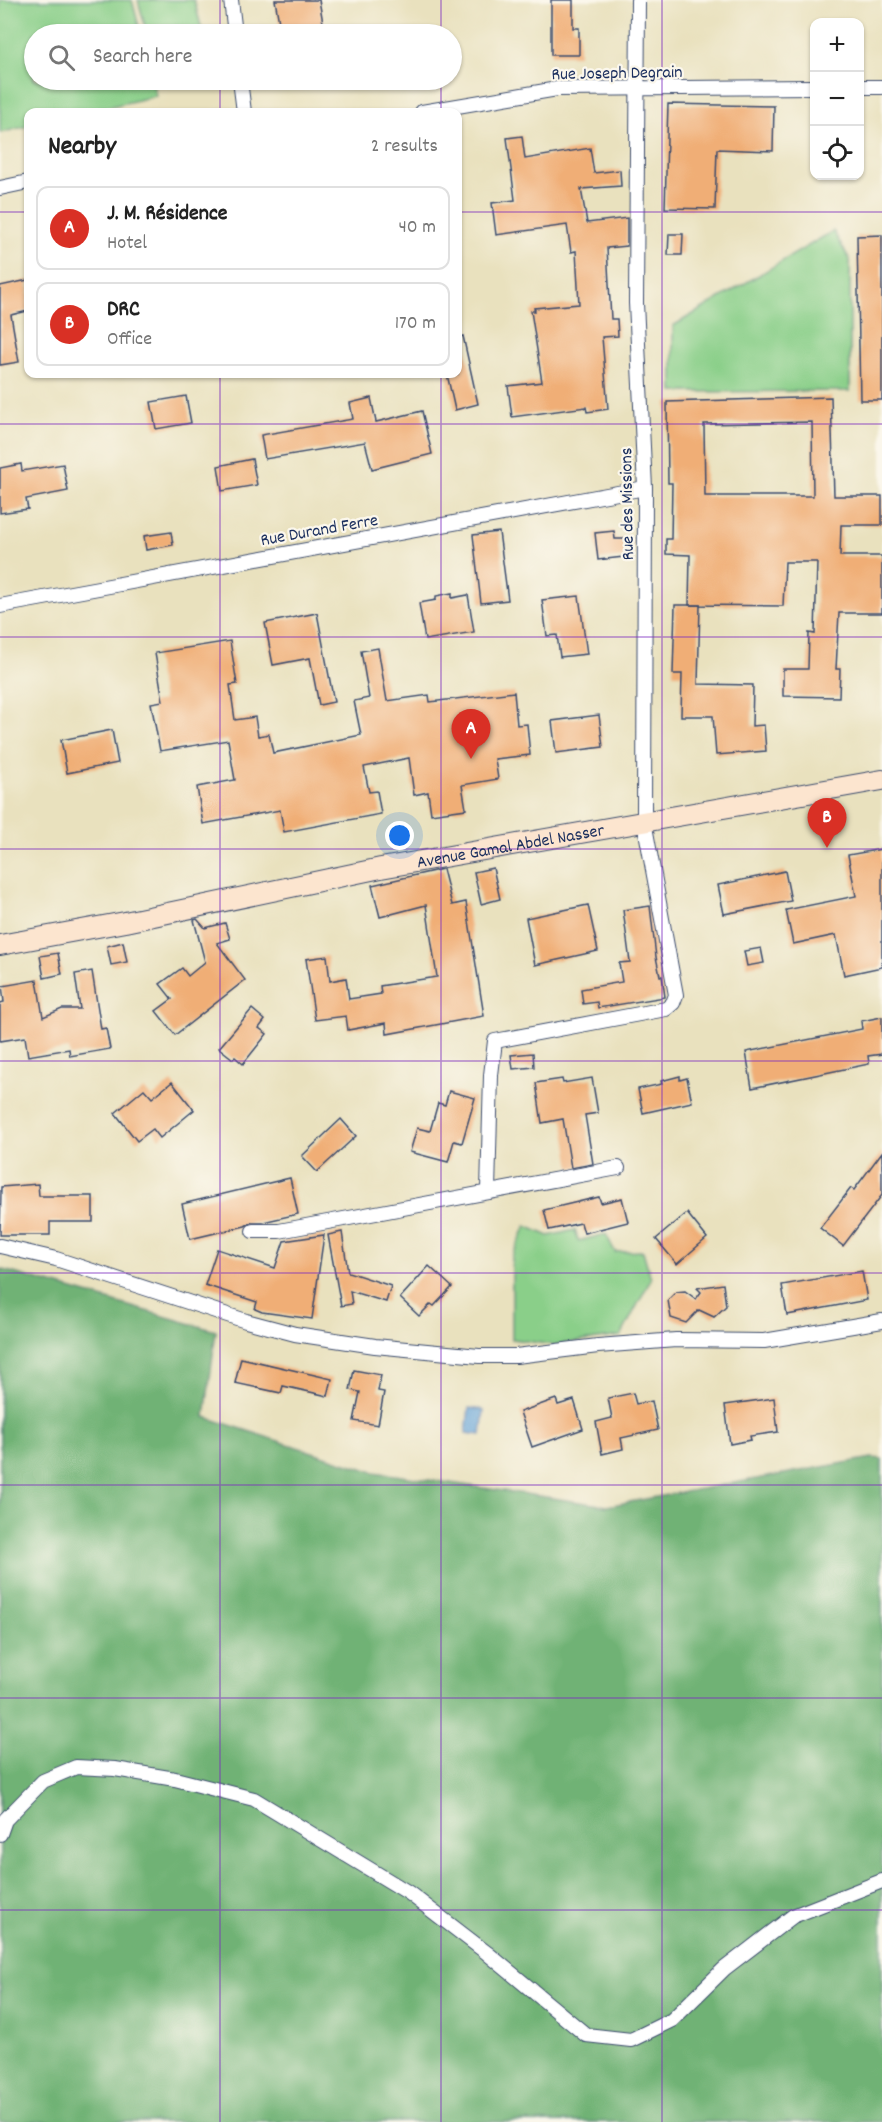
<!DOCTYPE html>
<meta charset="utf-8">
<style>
:root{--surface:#fff;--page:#f2f2f2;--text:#222;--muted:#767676;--line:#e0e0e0;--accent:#d93025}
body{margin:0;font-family:Dekko,sans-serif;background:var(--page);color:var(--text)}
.controls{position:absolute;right:18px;top:18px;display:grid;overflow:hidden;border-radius:12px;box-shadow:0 2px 4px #0004}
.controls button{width:54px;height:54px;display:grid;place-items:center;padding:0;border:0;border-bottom:2px solid var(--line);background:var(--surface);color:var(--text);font:30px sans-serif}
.you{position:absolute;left:400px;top:836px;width:21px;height:21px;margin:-15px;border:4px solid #fff;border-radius:50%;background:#1a73e8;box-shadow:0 0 0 9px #1a73e833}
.badge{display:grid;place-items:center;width:39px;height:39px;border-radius:50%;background:var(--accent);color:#fff;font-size:20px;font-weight:700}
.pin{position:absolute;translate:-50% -50px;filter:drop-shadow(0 2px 3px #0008)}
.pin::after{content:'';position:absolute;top:32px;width:21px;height:18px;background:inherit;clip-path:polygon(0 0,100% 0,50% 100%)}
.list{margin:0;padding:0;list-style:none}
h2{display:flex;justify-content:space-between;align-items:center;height:78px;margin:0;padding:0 24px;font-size:26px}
h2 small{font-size:20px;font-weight:400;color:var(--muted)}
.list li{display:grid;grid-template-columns:39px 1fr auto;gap:18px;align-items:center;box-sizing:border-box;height:84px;margin:0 12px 12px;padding:0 12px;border:2px solid var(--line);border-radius:12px}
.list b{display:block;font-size:22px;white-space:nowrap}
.list p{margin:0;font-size:20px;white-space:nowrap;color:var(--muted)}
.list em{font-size:20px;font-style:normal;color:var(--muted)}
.icon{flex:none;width:33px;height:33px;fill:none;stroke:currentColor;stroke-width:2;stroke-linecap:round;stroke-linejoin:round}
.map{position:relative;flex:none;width:882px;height:2122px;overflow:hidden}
.search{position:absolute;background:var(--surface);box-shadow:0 2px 4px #0004;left:24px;top:24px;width:438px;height:66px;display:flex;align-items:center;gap:15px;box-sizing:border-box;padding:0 21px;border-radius:33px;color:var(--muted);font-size:22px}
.panel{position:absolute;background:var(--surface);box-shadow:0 2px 4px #0004;left:24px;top:108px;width:438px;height:270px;border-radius:12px}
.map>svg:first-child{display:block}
.green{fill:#8acf89;stroke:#527f74;stroke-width:1.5}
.forest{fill:#6fb275;stroke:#45706a;stroke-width:1.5}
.water{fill:#63a2d5;stroke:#3f689a;stroke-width:1.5}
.building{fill:#f0ae76;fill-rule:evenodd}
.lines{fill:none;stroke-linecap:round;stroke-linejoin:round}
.street-casing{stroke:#3a4a6c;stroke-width:16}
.secondary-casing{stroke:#3a4a6c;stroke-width:22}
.street{stroke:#fff;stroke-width:14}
.secondary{stroke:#fce5cf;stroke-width:20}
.grid{fill:none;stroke:#7b2cbf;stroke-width:1.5;stroke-opacity:0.55}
.labels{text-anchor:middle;stroke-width:4.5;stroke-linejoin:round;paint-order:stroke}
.street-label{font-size:18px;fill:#1b2f5e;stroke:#fbf7ec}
</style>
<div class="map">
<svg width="882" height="2122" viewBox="0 0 882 2122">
<rect width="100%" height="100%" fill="#fbf7ec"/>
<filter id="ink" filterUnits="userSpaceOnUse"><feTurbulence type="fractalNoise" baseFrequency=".0167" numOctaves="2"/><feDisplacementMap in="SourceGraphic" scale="12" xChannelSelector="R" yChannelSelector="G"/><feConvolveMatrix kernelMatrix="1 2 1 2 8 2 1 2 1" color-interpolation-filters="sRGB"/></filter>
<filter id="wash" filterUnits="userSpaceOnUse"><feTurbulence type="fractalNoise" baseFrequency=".008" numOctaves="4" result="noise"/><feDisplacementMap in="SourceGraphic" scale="24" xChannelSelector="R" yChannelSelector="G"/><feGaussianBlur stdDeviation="1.35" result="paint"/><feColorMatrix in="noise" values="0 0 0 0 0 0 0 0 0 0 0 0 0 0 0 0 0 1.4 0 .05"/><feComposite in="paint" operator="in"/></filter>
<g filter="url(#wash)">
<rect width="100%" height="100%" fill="#e9e1be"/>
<g class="green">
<path d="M0,0H132L141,34H34V80H152L156,96L86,112H28V126L0,133Z"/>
<path d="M138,0H194L203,34H147Z"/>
<path d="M833,231L850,260V391L673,392V326Z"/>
<path d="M526,1226L549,1236L575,1230L578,1241L606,1234L615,1252L643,1251L651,1279L621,1336L553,1345L512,1339V1257Z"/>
</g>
<path class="forest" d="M0,1269L216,1331L205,1417L374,1472L607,1506L872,1458L882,1459V2122H0Z"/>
<path class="water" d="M469,1408L484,1410L481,1435L466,1433Z"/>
<g id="blocks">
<g class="building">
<path d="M275,0H319L325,34H281Z"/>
<path d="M551,0H573V28H579V55H551Z"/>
<path d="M668,104L774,106L773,151L717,149L715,209L665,208Z"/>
<path d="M522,136L525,159L590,148L594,173L620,170L621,186L581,189L587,223L627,218V246L607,248L611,319H617L618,336L602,337L608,409L587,412L586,407L512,417L508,386L542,382L531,311H535L534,308L579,304L576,251L571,252L567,225L496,235L492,203L515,200L507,138Z"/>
<path d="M669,234H683L682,255H668Z"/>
<path d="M882,235V400H860L857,236Z"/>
<path d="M28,280V311L11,315L19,362L0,365V286Z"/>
<path d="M463,336L478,404L455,410L447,374H458V337Z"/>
<path d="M186,396L191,423L156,429L151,402Z"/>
<path d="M831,397L834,496H882V525H841L840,556H882V613H839L836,669H840L839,697L783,696V669H808L809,633L815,634L817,562H785L783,606L689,605L690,555L666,554V539H671L672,483H668L667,402ZM812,422L813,496H705L704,424Z"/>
<path d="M371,398L376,422L422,411L432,454L372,469L365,442L265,459L261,435L353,419L350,403Z"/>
<path d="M252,459L257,485L222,491L218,466Z"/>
<path d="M21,464L22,471L63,464L68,491L26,499L28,509L0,513V468Z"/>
<path d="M614,531L615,539H632V556L598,560L595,533Z"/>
<path d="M171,532L173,545L146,550L144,536Z"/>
<path d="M499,532L508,600L481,603L473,535Z"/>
<path d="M452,593V598L468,595L474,632L425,640L419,603L436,600V596Z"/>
<path d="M579,596L587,654L560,657L557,635L547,636L542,600Z"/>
<path d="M675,605H700L698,684L753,685L752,726L764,725L766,751L716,755L713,716H681L682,674H673Z"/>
<path d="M317,613L334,702L319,705L310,658L273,665L265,623Z"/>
<path d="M230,641L237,684L230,685L235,720L255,717L258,736L269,734L273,753L361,735L354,701L369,698L361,651L378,648L387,701L429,695L430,702L514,692L517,725L527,724L530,755L495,759L498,779L462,785L466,809L431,814L428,792L414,795L409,758L364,767L369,792L377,791L381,814L284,832L280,810L203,824L197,787L235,780L228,740L160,751L151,703L163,701L155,653Z"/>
<path d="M599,715L603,747L556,753L552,721Z"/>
<path d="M112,730L118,763L67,773L61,740Z"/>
<path d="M882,849V967L844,975L836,935L793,944L786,910L856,896L848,855Z"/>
<path d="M493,868L500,899L481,904L474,872Z"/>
<path d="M443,869L452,905L466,902L484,1016L387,1034L386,1023L348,1030L346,1016L315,1020L306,959L327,956L330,981L346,978L349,999L381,994L380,986L437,977L426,905L380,917L372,885Z"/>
<path d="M785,871L791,901L724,914L718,885Z"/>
<path d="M588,905L598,951L535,965L526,918Z"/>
<path d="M650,906L656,957L660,976H662L665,997L598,1008L597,1002L583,1004L581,989L622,982L619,963L630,962L623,910Z"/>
<path d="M197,919L205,928L225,923L230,939L217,943L245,980L175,1035L156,1011L172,999L160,984L182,968L188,976L205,962L194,920Z"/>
<path d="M123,942L127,962L111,965L107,946Z"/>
<path d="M761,948L764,963L747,966L744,951Z"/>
<path d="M58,953L62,974L44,978L40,956Z"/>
<path d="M92,971L101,1029L106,1028L110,1049L70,1056L69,1049L28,1056L25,1037L0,1041V1003L4,1002L2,986L37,980L43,1017L62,1009H80L75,974Z"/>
<path d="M252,1009L265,1020L259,1028L267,1034L243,1064L235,1057L233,1059L219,1048Z"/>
<path d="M882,1017V1054L868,1056L869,1064L752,1088L746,1052L862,1029L861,1021Z"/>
<path d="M533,1053L534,1067L513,1069L511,1055Z"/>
<path d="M680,1076V1080L687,1078L692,1102L643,1113L638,1089L662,1084L661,1081Z"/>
<path d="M592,1078L598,1113L585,1115L593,1164L571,1168L563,1119L542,1123L536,1083L562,1079L563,1083Z"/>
<path d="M172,1082L194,1110L160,1138L153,1129L137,1141L115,1113L144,1089L152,1098Z"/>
<path d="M449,1091L475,1098L462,1143L454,1141L448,1162L410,1152L417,1128L430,1131L438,1103L445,1105Z"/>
<path d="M341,1119L356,1136L317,1172L302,1156Z"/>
<path d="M882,1152V1195L843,1246L820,1228L851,1188L854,1190Z"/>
<path d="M290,1178L298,1214L263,1222H252L245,1226L190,1239L182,1204Z"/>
<path d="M38,1184L39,1196H93V1222H50V1235H0L1,1187Z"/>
<path d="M599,1197L601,1203L622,1198L628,1222L584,1233L581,1223L549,1230L544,1210Z"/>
<path d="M687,1213L707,1238L677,1264L656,1239Z"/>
<path d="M342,1232L348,1272L391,1286L386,1302L350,1291L352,1304L341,1306L328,1235Z"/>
<path d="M324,1235L312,1319L262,1312L255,1309L257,1302L205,1285L217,1249L275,1268L284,1241Z"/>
<path d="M429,1266L452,1287L434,1306L431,1304L419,1316L400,1298Z"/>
<path d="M862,1271L867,1300L787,1315L782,1285Z"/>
<path d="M723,1284L726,1306L714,1317L699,1310L686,1323L671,1318L668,1300L676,1292L685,1291L696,1299L701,1292L697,1288Z"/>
<path d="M241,1358L332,1379L328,1396L283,1386L281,1393L235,1383Z"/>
<path d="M354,1370L381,1375L378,1391L384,1392L378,1425L354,1421L360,1392L350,1390Z"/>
<path d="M633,1393L636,1404L652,1401L658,1430L621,1438L623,1449L602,1454L596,1422L612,1418L608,1398Z"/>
<path d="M774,1398L778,1432L750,1436L751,1440L730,1444L725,1405Z"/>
<path d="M556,1399L558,1405L574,1400L583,1429L532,1447L520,1412Z"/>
</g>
</g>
</g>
<g filter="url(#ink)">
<use href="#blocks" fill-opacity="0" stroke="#3a4a6c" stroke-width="1.5"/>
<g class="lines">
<g class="street-casing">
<g id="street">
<path d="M231,0L235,34"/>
<path d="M240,80L244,112"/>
<path d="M860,87H882"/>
<path d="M422,112L557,89L814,87"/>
<path d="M0,188L28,182"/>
<path d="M0,606L645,488"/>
<path d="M488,1191L491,1075L495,1041L666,1009L673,1003L676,995L644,821L645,488L636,303L638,0"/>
<path d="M253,1231H279L618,1168"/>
<path d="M0,1246L56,1259L246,1321L295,1334L375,1346L479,1356H516L598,1346L676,1340L764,1341L882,1321"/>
<path d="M0,1834L5,1820L43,1781L76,1767L115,1769L175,1779L254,1799L409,1893L487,1953L586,2035L631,2040L672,2020L724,1969L793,1916L882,1881"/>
</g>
</g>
<g class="secondary-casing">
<g id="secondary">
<path id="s1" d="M0,945L125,922L381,868L882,780"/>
</g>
</g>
<use href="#street" class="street"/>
<use href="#secondary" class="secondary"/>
</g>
</g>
<path class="grid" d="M220,0V34M441,0V34M662,0V2122M220,80V112M441,80V112M0,212H28M458,212H882M220,374V2122M441,374V2122M0,424H882M0,637H882M0,849H882M0,1061H882M0,1273H882M0,1485H882M0,1698H882M0,1910H882"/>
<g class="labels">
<g class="street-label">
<text transform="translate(617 72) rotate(-1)" y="6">Rue Joseph Degrain</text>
<text transform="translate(626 504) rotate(-91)" y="6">Rue des Missions</text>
<text transform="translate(319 529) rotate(-10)" y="6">Rue Durand Ferre</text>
<text dy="6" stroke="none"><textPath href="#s1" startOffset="520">Avenue Gamal Abdel Nasser</textPath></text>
</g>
</g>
</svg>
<div class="controls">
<button>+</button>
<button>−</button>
<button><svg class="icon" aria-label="locate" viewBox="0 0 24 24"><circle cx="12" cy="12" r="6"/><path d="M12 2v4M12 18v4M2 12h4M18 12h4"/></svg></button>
</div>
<div class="you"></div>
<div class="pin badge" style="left:471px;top:759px">A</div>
<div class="pin badge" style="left:827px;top:848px">B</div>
<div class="search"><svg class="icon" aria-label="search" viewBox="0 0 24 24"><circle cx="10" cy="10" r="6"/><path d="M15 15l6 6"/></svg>Search here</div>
<section class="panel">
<h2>Nearby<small>2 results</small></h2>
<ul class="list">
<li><span class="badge">A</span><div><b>J. M. Résidence</b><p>Hotel</p></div><em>40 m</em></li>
<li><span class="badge">B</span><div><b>DRC</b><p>Office</p></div><em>170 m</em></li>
</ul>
</section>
</div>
